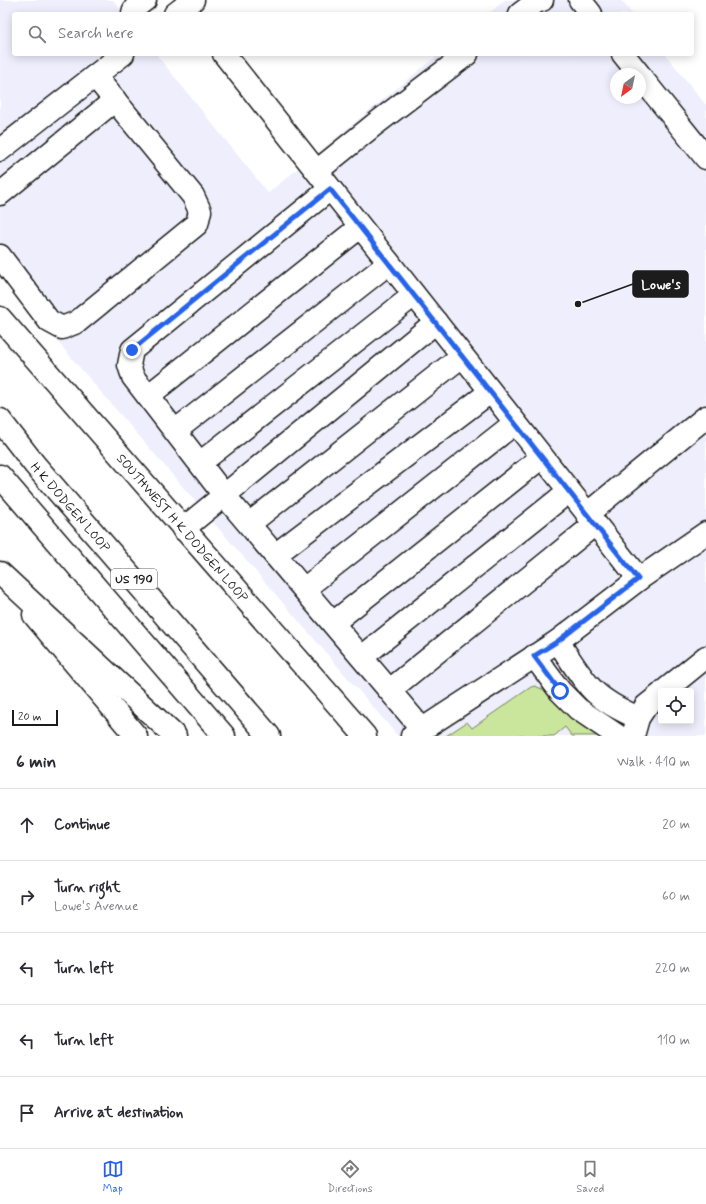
<!DOCTYPE html>
<meta charset="utf-8">
<style>
:root{--surface:#fff;--page:#f2f2f3;--text:#2b2b33;--muted:#7c7c81;--line:#e1e1e2;--accent:#2563eb}
body{margin:0;font-family:Mynerve,sans-serif;background:var(--page);color:var(--text)}
.controls{position:absolute;right:12px;bottom:12px;display:grid;overflow:hidden;border-radius:4px;box-shadow:0 2px 10px #0003}
.controls button{width:36px;height:36px;display:grid;place-items:center;padding:0;border:0;border-bottom:1px solid var(--line);background:var(--surface);color:var(--text);font:20px sans-serif}
.compass{position:absolute;left:610px;top:68px;width:36px;height:36px;border-radius:50%;background:var(--surface);box-shadow:0 2px 10px #0003;rotate:213deg}
.scale{position:absolute;left:12px;bottom:10px;width:46px;box-sizing:border-box;padding-left:4px;border:2px solid #1c1c1c;border-top:0;font-size:11px;line-height:14px;white-space:nowrap;color:#1c1c1c;-webkit-text-stroke:3px #fff;paint-order:stroke}
.stop{position:absolute;width:12px;height:12px;margin:-9px;border:3px solid #2563eb;border-radius:50%;background:#fff}
.stop.end{background:#2563eb;border-color:#fff;box-shadow:0 1px 4px #0008}
.list{margin:0;padding:0;list-style:none}
h2{display:flex;justify-content:space-between;align-items:center;height:52px;margin:0;padding:0 16px;font-size:17px}
h2 small{font-size:13px;font-weight:400;color:var(--muted)}
.list li{display:grid;grid-template-columns:26px 1fr auto;gap:12px;align-items:center;box-sizing:border-box;height:72px;padding:0 16px;border-top:1px solid var(--line)}
.list b{display:block;font-size:15px;white-space:nowrap}
.list p{margin:0;font-size:13px;white-space:nowrap;color:var(--muted)}
.list em{font-size:13px;font-style:normal;color:var(--muted)}
.icon{flex:none;width:22px;height:22px;fill:none;stroke:currentColor;stroke-width:2;stroke-linecap:round;stroke-linejoin:round}
.map{position:relative;flex:none;width:706px;height:736px;overflow:hidden}
.search{position:absolute;background:var(--surface);box-shadow:0 2px 10px #0003;left:12px;right:12px;top:12px;height:44px;display:flex;align-items:center;gap:10px;box-sizing:border-box;padding:0 14px;border-radius:4px;color:var(--muted);font-size:15px}
.sheet{height:412px;background:var(--surface)}
nav{display:flex;justify-content:space-around;align-items:center;box-sizing:border-box;height:56px;border-top:1px solid var(--line);background:var(--surface);font-size:11px;color:var(--muted)}
nav a{display:grid;justify-items:center;gap:2px}
nav .on{color:var(--accent)}
.map>svg:first-child{display:block}
.built{fill:#eeeefd;fill-rule:evenodd}
.green{fill:#cae69d;stroke:#73815c}
.lines{fill:none;stroke-linecap:round;stroke-linejoin:round}
.minor-casing{stroke:#1c1c1c;stroke-width:25}
.major-casing{stroke:#1c1c1c;stroke-width:25}
.highway-casing{stroke:#1c1c1c;stroke-width:25}
.minor{stroke:#fff;stroke-width:22}
.major{stroke:#fff;stroke-width:22}
.highway{stroke:#fff;stroke-width:22}
.route{stroke:#2563eb;stroke-width:5}
.labels{text-anchor:middle;stroke-width:4;stroke-linejoin:round;paint-order:stroke}
.shield{fill:#fff;stroke:#606060;stroke-width:1}
.shield-label{font-size:12px;font-weight:bold;fill:#1c1c1c}
.street-label{font-size:13px;fill:#1c1c1c;stroke:#fff}
.leader{fill:none;stroke:#1c1c1c;stroke-width:1.5}
.callout-dot{fill:#1c1c1c;stroke:#fff;stroke-width:1.5}
.callout{fill:#1c1c1c;stroke:#1c1c1c;stroke-width:1.5}
.callout-label{font-size:14px;text-anchor:middle;font-weight:bold;fill:#fff}
</style>
<div class="map">
<svg width="706" height="736" viewBox="0 0 706 736">
<rect width="100%" height="100%" fill="#fff"/>
<filter id="ink" filterUnits="userSpaceOnUse"><feTurbulence type="fractalNoise" baseFrequency=".025" numOctaves="2"/><feDisplacementMap in="SourceGraphic" scale="8" xChannelSelector="R" yChannelSelector="G"/><feConvolveMatrix kernelMatrix="1 2 1 2 8 2 1 2 1" color-interpolation-filters="sRGB"/></filter>
<g filter="url(#ink)">
<g class="built">
<path d="M0,0H113L124,14H14V54H156L268,193L439,54H665L706,105V736H398L0,275ZM616,74H640V98H616ZM661,691H691V721H661Z"/>
<path d="M505,0H621L632,14H488Z"/>
</g>
<path class="green" d="M550,685L603,736H572L565,727L554,736H446L467,722L472,728L531,687L535,686L544,690Z"/>
<g class="lines">
<g class="minor-casing">
<g id="minor">
<path d="M580,0L591,14"/>
<path d="M133,14C133,7 140,4 145,0"/>
<path d="M175,14L193,0"/>
<path d="M520,14L536,2L542,0"/>
<path d="M224,54L639,579"/>
<path d="M623,54L639,74"/>
<path d="M640,76L706,158"/>
<path d="M0,150L123,54"/>
<path d="M317,171L374,125L467,54"/>
<path d="M330,189L132,350L129,365L133,377L224,495L422,729"/>
<path d="M0,194L115,100"/>
<path d="M0,256L49,321L62,328L77,322L197,224L200,211L193,196L95,76"/>
<path d="M148,396L360,227"/>
<path d="M175,431L389,263"/>
<path d="M200,463L414,295"/>
<path d="M587,514L706,417"/>
<path d="M249,524L462,356"/>
<path d="M183,529L436,322"/>
<path d="M275,555L490,392"/>
<path d="M304,589L515,423"/>
<path d="M333,623L542,457"/>
<path d="M558,641C568,657 578,673 590,687C602,701 621,710 638,718"/>
<path d="M534,656L560,691L578,709L618,736"/>
<path d="M362,657L569,491"/>
<path d="M390,690L595,524"/>
<path d="M664,691L706,657"/>
<path d="M412,736L558,641L639,579L706,533"/>
<path d="M633,736L638,718L646,706L661,694"/>
</g>
</g>
<g class="major-casing">
<g id="major">
<path id="s1" d="M0,318L365,736"/>
<path d="M34,615L136,736"/>
</g>
</g>
<g class="highway-casing">
<g id="highway">
<path id="s2" d="M0,420L35,465L269,736"/>
<path d="M0,476L224,736"/>
<path d="M0,573L175,736"/>
</g>
</g>
<use href="#minor" class="minor"/>
<use href="#major" class="major"/>
<use href="#highway" class="highway"/>
</g>
</g>
<g class="lines" filter="url(#ink)">
<path class="route" d="M132,350L330,189L638,579L558,641L534,656L560,691"/>
</g>
<g class="labels">
<rect class="shield" x="111" y="569" width="46" height="20" rx="3"/>
<g class="shield-label">
<text x="134" y="583">US 190</text>
</g>
<g class="street-label">
<text dy="5" stroke="none"><textPath href="#s2" startOffset="112">H K DODGEN LOOP</textPath></text>
<text dy="5" stroke="none"><textPath href="#s1" startOffset="278">SOUTHWEST H K DODGEN LOOP</textPath></text>
</g>
</g>
<path class="leader" d="M578 304L633 284"/>
<circle class="callout-dot" cx="578" cy="304" r="4"/>
<rect class="callout" x="633" y="271" width="55" height="26" rx="4"/>
<g class="callout-label">
<text x="661" y="289">Lowe's</text>
</g>
</svg>
<div class="controls">
<button><svg class="icon" aria-label="locate" viewBox="0 0 24 24"><circle cx="12" cy="12" r="6"/><path d="M12 2v4M12 18v4M2 12h4M18 12h4"/></svg></button>
</div>
<svg class="compass" viewBox="-18 -18 36 36"><path d="M0-13l5 13h-10z" fill="#e53935"/><path d="M0 13l5-13h-10z" fill="#7c7c81"/></svg>
<div class="scale">20 m</div>
<div class="stop" style="left:560px;top:691px"></div>
<div class="stop end" style="left:132px;top:350px"></div>
<div class="search"><svg class="icon" aria-label="search" viewBox="0 0 24 24"><circle cx="10" cy="10" r="6"/><path d="M15 15l6 6"/></svg>Search here</div>
</div>
<section class="sheet">
<h2>6 min<small>Walk · 410 m</small></h2>
<ul class="list">
<li><svg class="icon" aria-label="ahead" viewBox="0 0 24 24"><path d="M12 20V5M6 11l6-6 6 6"/></svg><div><b>Continue</b></div><em>20 m</em></li>
<li><svg class="icon" aria-label="right" viewBox="0 0 24 24"><path d="M7 20v-9h11M14 6l5 5-5 5"/></svg><div><b>Turn right</b><p>Lowe's Avenue</p></div><em>60 m</em></li>
<li><svg class="icon" aria-label="left" viewBox="0 0 24 24"><path d="M17 20v-9H6M10 6l-5 5 5 5"/></svg><div><b>Turn left</b></div><em>220 m</em></li>
<li><svg class="icon" aria-label="left" viewBox="0 0 24 24"><path d="M17 20v-9H6M10 6l-5 5 5 5"/></svg><div><b>Turn left</b></div><em>110 m</em></li>
<li><svg class="icon" aria-label="arrive" viewBox="0 0 24 24"><path d="M6 21V4h12l-3 4 3 4H6"/></svg><div><b>Arrive at destination</b></div></li>
</ul>
</section>
<nav>
<a class="on"><svg class="icon" aria-label="map" viewBox="0 0 24 24"><path d="M3 6l6-2 6 2 6-2v14l-6 2-6-2-6 2zM9 4v14M15 6v14"/></svg>Map</a>
<a><svg class="icon" aria-label="directions" viewBox="0 0 24 24"><path d="M12 3l9 9-9 9-9-9zM9 14v-3h6M13 9l2 2-2 2"/></svg>Directions</a>
<a><svg class="icon" aria-label="saved" viewBox="0 0 24 24"><path d="M7 4h10v16l-5-4-5 4z"/></svg>Saved</a>
</nav>
